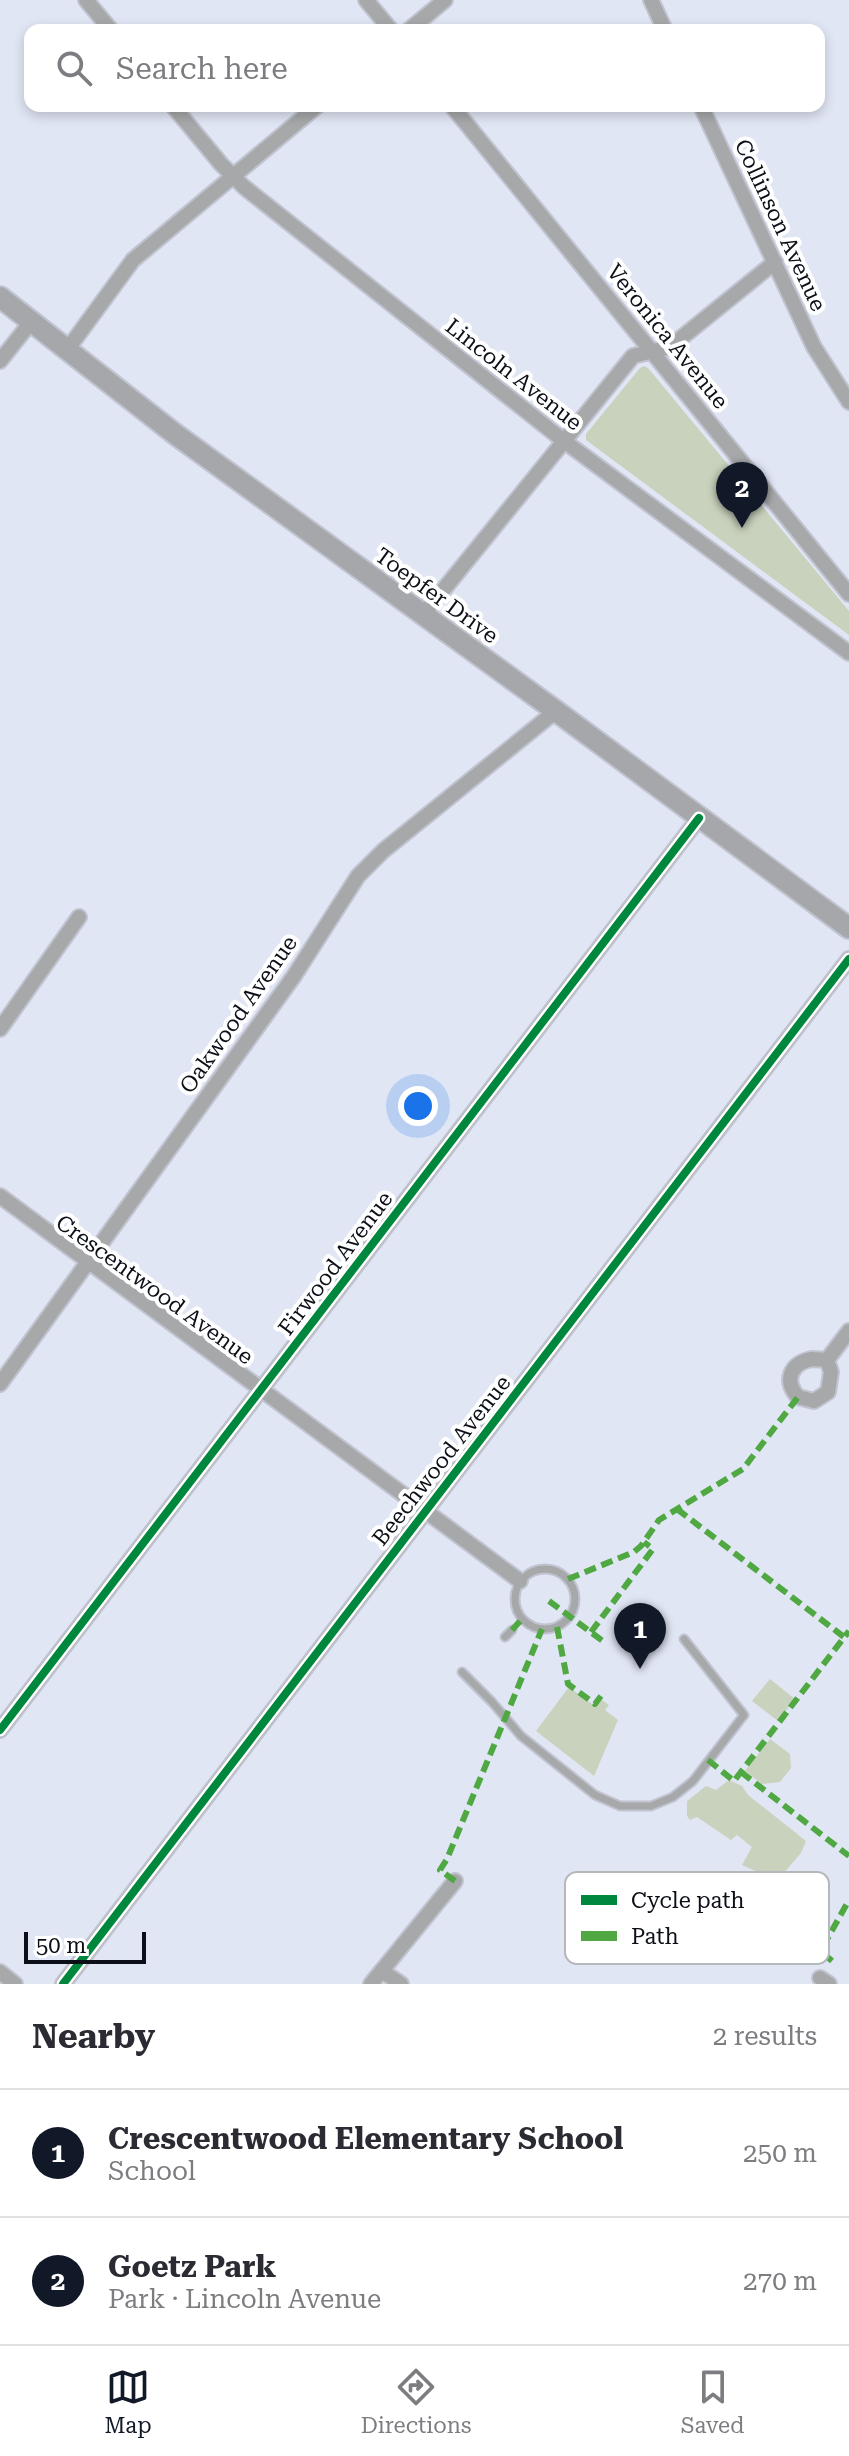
<!DOCTYPE html>
<meta charset="utf-8">
<style>
:root{--surface:#fff;--page:#f7f7f7;--text:#2b2b33;--muted:#7c7c81;--line:#e1e1e2;--accent:#111827}
body{margin:0;font-family:"Roboto Serif",serif;background:var(--page);color:var(--text)}
.scale{position:absolute;left:24px;bottom:20px;width:122px;box-sizing:border-box;padding-left:8px;border:4px solid #0c0f18;border-top:0;font-size:22px;line-height:28px;white-space:nowrap;color:#0c0f18;-webkit-text-stroke:6px #fff;paint-order:stroke}
.you{position:absolute;left:418px;top:1106px;width:28px;height:28px;margin:-20px;border:6px solid #fff;border-radius:50%;background:#1a73e8;box-shadow:0 0 0 12px #1a73e833}
.badge{display:grid;place-items:center;width:52px;height:52px;border-radius:50%;background:var(--accent);color:#fff;font-size:26px;font-weight:700}
.pin{position:absolute;translate:-50% -66px;filter:drop-shadow(0 2px 4px #0008)}
.pin::after{content:'';position:absolute;top:42px;width:28px;height:24px;background:inherit;clip-path:polygon(0 0,100% 0,50% 100%)}
.list{margin:0;padding:0;list-style:none}
h2{display:flex;justify-content:space-between;align-items:center;height:104px;margin:0;padding:0 32px;font-size:34px}
h2 small{font-size:26px;font-weight:400;color:var(--muted)}
.list li{display:grid;grid-template-columns:52px 1fr auto;gap:24px;align-items:center;box-sizing:border-box;height:128px;padding:0 32px;border-top:2px solid var(--line)}
.list b{display:block;font-size:30px;white-space:nowrap}
.list p{margin:0;font-size:26px;white-space:nowrap;color:var(--muted)}
.list em{font-size:26px;font-style:normal;color:var(--muted)}
.icon{flex:none;width:44px;height:44px;fill:none;stroke:currentColor;stroke-width:2;stroke-linecap:round;stroke-linejoin:round}
.map{position:relative;flex:none;width:849px;height:1984px;overflow:hidden}
.search{position:absolute;background:var(--surface);box-shadow:0 4px 12px #0003;left:24px;right:24px;top:24px;height:88px;display:flex;align-items:center;gap:20px;box-sizing:border-box;padding:0 28px;border-radius:16px;color:var(--muted);font-size:30px}
.sheet{height:360px;background:var(--surface)}
nav{display:flex;justify-content:space-around;align-items:center;box-sizing:border-box;height:112px;border-top:2px solid var(--line);background:var(--surface);font-size:22px;color:var(--muted)}
nav a{display:grid;justify-items:center;gap:4px}
nav .on{color:var(--accent)}
.map>svg:first-child{display:block}
.green{fill:#c9d2bd}
.lines{fill:none;stroke-linecap:round;stroke-linejoin:round}
.lane-casing{stroke:#c1c4d0;stroke-width:11}
.street-casing{stroke:#c1c4d0;stroke-width:18}
.secondary-casing{stroke:#c1c4d0;stroke-width:24}
.lane{stroke:#a6a8a9;stroke-width:7}
.street{stroke:#a6a8a9;stroke-width:14}
.secondary{stroke:#a5a7aa;stroke-width:20}
.quiet{stroke:#50a842;stroke-width:6;stroke-dasharray:12 6;stroke-linecap:butt}
.cycleway-casing{stroke:#fff;stroke-width:13}
.cycleway{stroke:#00873e;stroke-width:8}
.labels{text-anchor:middle;stroke-width:8;stroke-linejoin:round;paint-order:stroke}
.street-label{font-size:22px;fill:#0c0f18;stroke:#fff}
.key{fill:#fff;stroke:#b6b7ba;stroke-width:2}
.key-label{font-size:22px;fill:#0c0f18}
</style>
<div class="map">
<svg width="849" height="1984" viewBox="0 0 849 1984">
<rect width="100%" height="100%" fill="#e1e6f5"/>
<g class="green">
<path d="M644,366L648,368L849,611V635L586,440V434L640,368Z"/>
<path d="M770,1679L795,1699L778,1721L752,1701Z"/>
<path d="M569,1687L596,1707L602,1700L609,1705L605,1710L618,1720L594,1776L536,1731Z"/>
<path d="M770,1739L790,1754L791,1768L780,1782L762,1784L745,1771Z"/>
<path d="M729,1780L742,1786L748,1795L806,1841L801,1853L777,1881L742,1865L752,1847L737,1835L731,1840L697,1817L690,1820L687,1816V1801L706,1786L716,1790Z"/>
</g>
<g class="lines">
<g class="lane-casing">
<g id="lane">
<circle cx="545" cy="1599" r="30"/>
<path d="M505,1637L512,1630"/>
<path d="M462,1672L492,1702L521,1736L595,1795L620,1806H651L673,1797L693,1781L744,1715L684,1639"/>
</g>
</g>
<g class="street-casing">
<g id="street">
<path d="M86,0L111,30"/>
<path d="M366,0L391,30"/>
<path d="M651,0L665,30"/>
<path d="M409,30L445,0"/>
<path d="M173,106L221,164L244,187L564,441L849,653"/>
<path d="M452,106L849,594"/>
<path d="M701,106L814,347L849,402"/>
<path d="M67,350L133,260L317,106"/>
<path d="M0,361L31,322"/>
<path d="M423,615L633,356L670,347L775,262"/>
<path d="M0,1029L79,917"/>
<path d="M0,1196L520,1581"/>
<path d="M812,1359L827,1360L831,1372L828,1392L814,1401L798,1397C783,1380 791,1363 812,1359Z"/>
<path d="M827,1360L849,1331"/>
<path d="M0,1384L294,976L358,876L383,851L556,711"/>
<path d="M0,1730L699,818"/>
<path d="M382,1971L401,1984"/>
<path d="M0,1972L15,1984"/>
<path d="M820,1978L829,1984"/>
<path d="M63,1984L849,959"/>
<path d="M371,1984L455,1881"/>
</g>
</g>
<g class="secondary-casing">
<path id="secondary" d="M0,297L175,434L556,711L849,928"/>
</g>
<use href="#lane" class="lane"/>
<use href="#street" class="street"/>
<use href="#secondary" class="secondary"/>
<g class="quiet">
<path d="M677,1509L844,1637"/>
<path d="M568,1579L634,1552L641,1546L659,1520L743,1469L798,1397"/>
<path d="M549,1601L604,1642"/>
<path d="M557,1627L568,1684L595,1704L601,1696"/>
<path d="M512,1630L522,1619"/>
<path d="M591,1632L653,1549L644,1542"/>
<path d="M708,1760L734,1781L849,1631"/>
<path d="M741,1772L849,1856"/>
<path d="M455,1881L440,1870L447,1859L542,1629"/>
<path d="M832,1961L823,1953L825,1943L849,1900"/>
</g>
<g class="cycleway-casing">
<g id="cycleway">
<path d="M0,1730L699,818"/>
<path d="M63,1984L849,959"/>
</g>
</g>
<use href="#cycleway" class="cycleway"/>
</g>
<g class="labels">
<g class="street-label">
<text transform="translate(781 225) rotate(65)" y="8">Collinson Avenue</text>
<text transform="translate(668 336) rotate(51)" y="8">Veronica Avenue</text>
<text transform="translate(514 374) rotate(38)" y="8">Lincoln Avenue</text>
<text transform="translate(437 595) rotate(36)" y="8">Toepfer Drive</text>
<text transform="translate(238 1014) rotate(-55)" y="8">Oakwood Avenue</text>
<text transform="translate(335 1263) rotate(-53)" y="8">Firwood Avenue</text>
<text transform="translate(155 1289) rotate(36)" y="8">Crescentwood Avenue</text>
<text transform="translate(441 1460) rotate(-52)" y="8">Beechwood Avenue</text>
</g>
</g>
<rect x="565" y="1872" width="264" height="92" rx="12" class="key"/>
<rect x="581" y="1895" width="36" height="10" fill="#00873e"/>
<rect x="581" y="1931" width="36" height="10" fill="#50a842"/>
<g class="key-label">
<text x="631" y="1908">Cycle path</text>
<text x="631" y="1944">Path</text>
</g>
</svg>
<div class="scale">50 m</div>
<div class="you"></div>
<div class="pin badge" style="left:640px;top:1669px">1</div>
<div class="pin badge" style="left:742px;top:528px">2</div>
<div class="search"><svg class="icon" aria-label="search" viewBox="0 0 24 24"><circle cx="10" cy="10" r="6"/><path d="M15 15l6 6"/></svg>Search here</div>
</div>
<section class="sheet">
<h2>Nearby<small>2 results</small></h2>
<ul class="list">
<li><span class="badge">1</span><div><b>Crescentwood Elementary School</b><p>School</p></div><em>250 m</em></li>
<li><span class="badge">2</span><div><b>Goetz Park</b><p>Park · Lincoln Avenue</p></div><em>270 m</em></li>
</ul>
</section>
<nav>
<a class="on"><svg class="icon" aria-label="map" viewBox="0 0 24 24"><path d="M3 6l6-2 6 2 6-2v14l-6 2-6-2-6 2zM9 4v14M15 6v14"/></svg>Map</a>
<a><svg class="icon" aria-label="directions" viewBox="0 0 24 24"><path d="M12 3l9 9-9 9-9-9zM9 14v-3h6M13 9l2 2-2 2"/></svg>Directions</a>
<a><svg class="icon" aria-label="saved" viewBox="0 0 24 24"><path d="M7 4h10v16l-5-4-5 4z"/></svg>Saved</a>
</nav>
